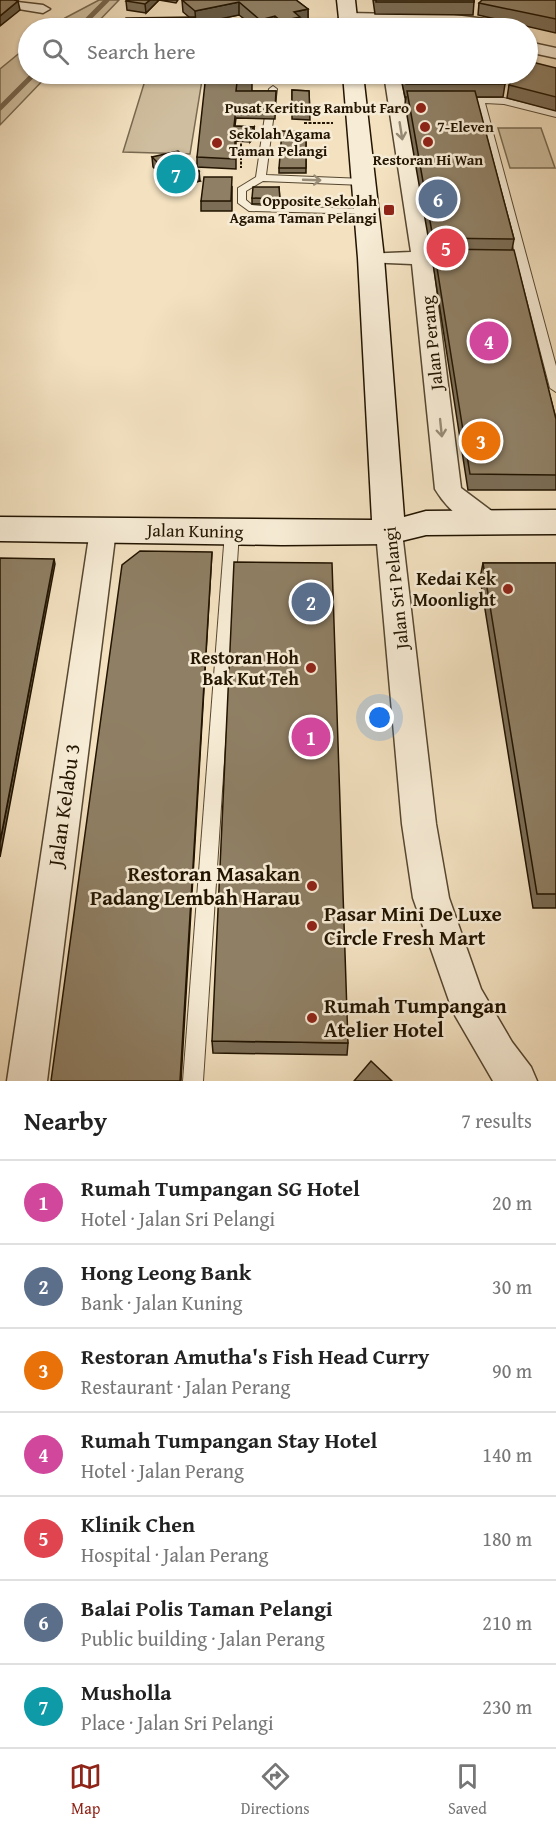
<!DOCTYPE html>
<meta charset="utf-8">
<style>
:root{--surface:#fff;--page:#f6f6f6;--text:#222;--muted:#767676;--line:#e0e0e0;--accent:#8f2418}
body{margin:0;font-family:"Gentium Book Plus",serif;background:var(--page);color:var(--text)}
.you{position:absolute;left:380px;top:718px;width:21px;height:21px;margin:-15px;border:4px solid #fff;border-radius:50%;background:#1a73e8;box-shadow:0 0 0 9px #1a73e833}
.badge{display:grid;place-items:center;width:39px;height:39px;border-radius:50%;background:var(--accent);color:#fff;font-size:20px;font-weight:700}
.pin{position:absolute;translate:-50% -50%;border:3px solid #fff;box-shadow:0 2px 6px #0006}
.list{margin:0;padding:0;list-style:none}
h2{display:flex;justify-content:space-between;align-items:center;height:78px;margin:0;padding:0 24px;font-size:26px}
h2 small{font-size:20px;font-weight:400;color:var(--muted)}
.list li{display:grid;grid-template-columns:39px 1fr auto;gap:18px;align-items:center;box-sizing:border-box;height:84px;padding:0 24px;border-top:2px solid var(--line)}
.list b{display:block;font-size:22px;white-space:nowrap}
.list p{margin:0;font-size:20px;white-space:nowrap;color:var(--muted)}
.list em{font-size:20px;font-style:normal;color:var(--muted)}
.icon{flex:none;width:33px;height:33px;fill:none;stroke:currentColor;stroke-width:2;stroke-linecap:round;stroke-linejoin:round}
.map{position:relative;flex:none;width:556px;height:1081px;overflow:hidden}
.search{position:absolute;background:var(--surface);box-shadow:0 2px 4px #0004;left:18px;right:18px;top:18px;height:66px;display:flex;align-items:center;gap:15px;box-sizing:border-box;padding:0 21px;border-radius:33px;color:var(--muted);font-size:22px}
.sheet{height:666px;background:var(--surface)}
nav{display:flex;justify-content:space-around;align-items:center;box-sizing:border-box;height:84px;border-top:2px solid var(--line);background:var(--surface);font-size:16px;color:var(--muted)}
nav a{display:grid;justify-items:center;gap:3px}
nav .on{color:var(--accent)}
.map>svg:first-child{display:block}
.green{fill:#cfbe9f;stroke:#786950;stroke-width:1.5}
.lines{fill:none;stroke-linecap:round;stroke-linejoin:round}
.stream{stroke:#75654c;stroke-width:5}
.lane-casing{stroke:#564730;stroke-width:2}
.street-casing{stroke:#564730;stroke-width:3}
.secondary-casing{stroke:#221400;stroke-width:3}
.path{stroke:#221400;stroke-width:2;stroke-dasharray:3 1.5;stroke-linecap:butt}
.lane{fill:#f7ecd6;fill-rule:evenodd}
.street{fill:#f7ecd6;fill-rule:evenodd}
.secondary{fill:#f7ecd6;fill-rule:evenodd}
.wall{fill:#7b6d56;stroke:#221400;stroke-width:1.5}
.shaded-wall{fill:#645946;stroke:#221400;stroke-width:1.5}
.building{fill:#8f7f64;stroke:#221400;stroke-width:1.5}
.oneway{stroke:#978b76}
.poi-dot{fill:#8f2418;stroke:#f7ecd6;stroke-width:2}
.labels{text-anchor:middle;stroke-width:5;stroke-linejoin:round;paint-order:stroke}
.far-poi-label{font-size:15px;font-weight:bold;fill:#221400;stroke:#f7ecd6;text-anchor:end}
.street-label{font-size:18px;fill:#221400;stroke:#f7ecd6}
.poi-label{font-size:18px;font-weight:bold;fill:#221400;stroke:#f7ecd6;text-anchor:end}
.near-street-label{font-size:21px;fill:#221400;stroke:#f7ecd6}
.near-poi-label{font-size:21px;font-weight:bold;fill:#221400;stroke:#f7ecd6;text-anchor:start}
</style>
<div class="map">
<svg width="556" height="1081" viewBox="0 0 556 1081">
<rect width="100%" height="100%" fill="#f3e1c0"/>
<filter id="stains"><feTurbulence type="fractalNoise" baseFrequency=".00333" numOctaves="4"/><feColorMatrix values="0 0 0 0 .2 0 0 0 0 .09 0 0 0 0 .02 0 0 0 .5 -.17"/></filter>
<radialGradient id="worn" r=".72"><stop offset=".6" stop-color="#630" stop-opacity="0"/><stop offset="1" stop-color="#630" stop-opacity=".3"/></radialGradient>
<g class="green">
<path d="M99,0H119L92,28H51L65,18Z"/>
<path d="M28,46V74H49L0,125V69Z"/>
<path d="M147,74H203L190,154L123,152Z"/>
<path d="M498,128H541L555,168H510Z"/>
</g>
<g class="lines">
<g class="stream">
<path d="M79,28L107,0"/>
<path d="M0,108L34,74"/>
</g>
<g class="lane-casing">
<g id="lane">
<path d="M273,86L277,89L266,175L364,179L369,182L364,185L263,181L246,191V200L252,205L262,206L367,209L372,212L370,214L249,211L238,203V188L256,177L269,89Z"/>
<path d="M470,98H504L556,111V117L504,104L485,103L556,366V392L550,388L476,103L470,102Z"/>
<path d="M232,527L239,532L203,1081H183L225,532Z"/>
</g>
</g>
<g class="street-casing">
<g id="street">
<path d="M0,0L43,5L50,9L43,13L0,6Z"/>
<path d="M347,13L454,15L518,23L526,28L342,21L339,18L342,15Z"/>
<path d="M528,42L556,48V58L528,52Z"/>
<path d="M345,74H366L358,79L347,77Z"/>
<path d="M384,74H400L432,258L461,488L497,515L501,522L497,529C474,536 446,508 435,489L412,264L364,262L361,258L364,254L411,252Z"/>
<path d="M103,520L112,523L116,530L47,1081H7L90,530L94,523Z"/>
<path d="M389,522L398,525L402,532L436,824L449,898L481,989L512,1042L531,1067L537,1081H493L453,1012L413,898L402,824L376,532L380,525Z"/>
</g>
</g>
<g class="secondary-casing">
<g id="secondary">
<path d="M337,0H355L358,28H340Z"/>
<path d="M343,74H363L384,258L404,517L426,511L556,510V534L426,535L389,544L282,545L0,541V517L372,520L358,258Z"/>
</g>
</g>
<g class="path">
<path d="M221,18L235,28"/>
<path d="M304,123H333"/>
<path d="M241,139V168"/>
</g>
<use href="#lane" class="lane"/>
<use href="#street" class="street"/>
<use href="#secondary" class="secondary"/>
</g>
<g class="wall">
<path d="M127,0H178L176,3L159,0L146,13L127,10L126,1Z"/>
<path d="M182,0H296L308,9V22L300,23V28H256L239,15L196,23L183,12Z"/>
<path d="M373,0H474V2L473,15L375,14Z"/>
<path d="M556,0V33L478,15L479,3Z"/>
<path d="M556,68V111L507,98L509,85Z"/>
<path d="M243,74H297L296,83L252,81V91H276L275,119L236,118L235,126L254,127V137L250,142L236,141V169L197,167V157L240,76H243Z"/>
<path d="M400,74H502L505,84L503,97H476L514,239L512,250L556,419V490H468L433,264L434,253H431L405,104L406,97H405Z"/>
<path d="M292,90L309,91L310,120L292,119Z"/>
<path d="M306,132V173H279V168Z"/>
<path d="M152,157L200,181L173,188L153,167Z"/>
<path d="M232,187V211H201V201Z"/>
<path d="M279,187L280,204H252V198Z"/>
<path d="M483,563H556V908H533L480,578Z"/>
<path d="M212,1041L348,1043L347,1055L213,1053Z"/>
</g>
<g class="shaded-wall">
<path d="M150,0H159L146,13L145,4Z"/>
<path d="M18,1L20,10L0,26V16Z"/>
<path d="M239,2V15L196,24L195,11Z"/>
<path d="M308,9V22L300,23V28H281V21L294,12Z"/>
<path d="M275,16V28H260V20Z"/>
<path d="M254,127V137L250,142V132Z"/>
<path d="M199,171L200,181L173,188V178Z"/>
<path d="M212,552L181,1081H180Z"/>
<path d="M54,559L55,564L0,857V842Z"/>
</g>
<g class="building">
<path d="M0,0H14L18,1L0,16Z"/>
<path d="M127,0H150L145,4L126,1Z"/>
<path d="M182,0H296L308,9L294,12L300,17L281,21L275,16L260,20L239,2L195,11Z"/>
<rect x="376" y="0" width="98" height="2"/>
<path d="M482,0H556V19L479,3Z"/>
<path d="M195,17L197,28H125L126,18Z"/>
<path d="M528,61L556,68V97L509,85L512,81L513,74H528Z"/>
<path d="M206,74H239L238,76L252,77L251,83L237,82L236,91H276L275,110L236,108L234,126L254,127L250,132L235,131V159L197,157Z"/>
<path d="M243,74H263V76L243,75Z"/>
<path d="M404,74H502L505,84H406Z"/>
<path d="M292,90L309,91L310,115L292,114Z"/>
<path d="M407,91H475L514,239L433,238Z"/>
<path d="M282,131L306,132V168H279Z"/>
<path d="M178,151L199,171L173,178L152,157Z"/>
<path d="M204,177H232L231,201H201Z"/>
<path d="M253,187H279L280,199L252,198Z"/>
<path d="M434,249L514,250L556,419V475L470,474Z"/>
<path d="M140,551L212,552L180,1081H51L122,565Z"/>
<path d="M0,558L54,559L0,842Z"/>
<path d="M234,562L332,563L348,1043L212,1041Z"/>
<path d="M483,563H556V894H537Z"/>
<path d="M371,1061L392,1081H354Z"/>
</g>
<defs><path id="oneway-shaft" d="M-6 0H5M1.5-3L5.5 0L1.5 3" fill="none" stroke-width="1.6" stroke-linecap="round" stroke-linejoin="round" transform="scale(1.5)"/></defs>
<g class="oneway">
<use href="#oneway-shaft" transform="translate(401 131) rotate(81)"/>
<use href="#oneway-shaft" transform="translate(312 180) rotate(2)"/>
<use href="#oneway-shaft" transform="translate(441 428) rotate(84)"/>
</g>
<g class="poi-dot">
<circle cx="421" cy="108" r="6"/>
<circle cx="425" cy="127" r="6"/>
<circle cx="428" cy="142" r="6"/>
<circle cx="217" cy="143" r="6"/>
<rect x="383" y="204" width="12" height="12" rx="3"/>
<circle cx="508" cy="589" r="6"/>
<circle cx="311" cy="668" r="6"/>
<circle cx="312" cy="886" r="6"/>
<circle cx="312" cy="926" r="6"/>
<circle cx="312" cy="1018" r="6"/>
</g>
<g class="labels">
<g class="far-poi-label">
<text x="409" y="113">Pusat Keriting Rambut Faro</text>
<text x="437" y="132" text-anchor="start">7-Eleven</text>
<text x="229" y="139" text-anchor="start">Sekolah Agama<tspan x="229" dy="17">Taman Pelangi</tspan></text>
<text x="428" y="165" text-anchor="middle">Restoran Hi Wan</text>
<text x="377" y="206">Opposite Sekolah<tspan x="377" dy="17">Agama Taman Pelangi</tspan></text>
</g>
<g class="street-label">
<text transform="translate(432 343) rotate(-96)" y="6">Jalan Perang</text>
<text transform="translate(195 531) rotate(1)" y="6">Jalan Kuning</text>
<text transform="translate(396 588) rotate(-96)" y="6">Jalan Sri Pelangi</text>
</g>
<g class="poi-label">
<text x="496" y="585">Kedai Kek<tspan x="496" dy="21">Moonlight</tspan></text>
<text x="299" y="664">Restoran Hoh<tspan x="299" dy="21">Bak Kut Teh</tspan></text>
</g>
<g class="near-street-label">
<text transform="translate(64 805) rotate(-82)" y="7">Jalan Kelabu 3</text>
</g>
<g class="near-poi-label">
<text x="300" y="881" text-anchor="end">Restoran Masakan<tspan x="300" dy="24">Padang Lembah Harau</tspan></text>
<text x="324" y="921">Pasar Mini De Luxe<tspan x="324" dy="24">Circle Fresh Mart</tspan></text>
<text x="324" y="1013">Rumah Tumpangan<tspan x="324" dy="24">Atelier Hotel</tspan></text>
</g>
</g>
<rect width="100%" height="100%" filter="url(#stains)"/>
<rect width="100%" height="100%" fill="url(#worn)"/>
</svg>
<div class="you"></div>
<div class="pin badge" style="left:311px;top:737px;background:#d1479c">1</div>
<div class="pin badge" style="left:311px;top:602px;background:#5c6f8a">2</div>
<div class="pin badge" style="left:481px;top:441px;background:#e8710a">3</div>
<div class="pin badge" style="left:489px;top:341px;background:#d1479c">4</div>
<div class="pin badge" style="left:446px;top:248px;background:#e0444e">5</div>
<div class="pin badge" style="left:438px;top:199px;background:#5c6f8a">6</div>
<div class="pin badge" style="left:176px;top:174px;background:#0f9aa8">7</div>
<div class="search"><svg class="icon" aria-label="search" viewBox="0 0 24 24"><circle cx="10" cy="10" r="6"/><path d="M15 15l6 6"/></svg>Search here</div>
</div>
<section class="sheet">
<h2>Nearby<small>7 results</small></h2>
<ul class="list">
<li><span class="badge" style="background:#d1479c">1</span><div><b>Rumah Tumpangan SG Hotel</b><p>Hotel · Jalan Sri Pelangi</p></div><em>20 m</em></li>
<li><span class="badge" style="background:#5c6f8a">2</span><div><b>Hong Leong Bank</b><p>Bank · Jalan Kuning</p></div><em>30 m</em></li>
<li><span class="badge" style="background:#e8710a">3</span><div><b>Restoran Amutha's Fish Head Curry</b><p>Restaurant · Jalan Perang</p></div><em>90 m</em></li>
<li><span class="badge" style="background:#d1479c">4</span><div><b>Rumah Tumpangan Stay Hotel</b><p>Hotel · Jalan Perang</p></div><em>140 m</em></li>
<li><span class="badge" style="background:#e0444e">5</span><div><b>Klinik Chen</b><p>Hospital · Jalan Perang</p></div><em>180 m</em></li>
<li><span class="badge" style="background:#5c6f8a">6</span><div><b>Balai Polis Taman Pelangi</b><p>Public building · Jalan Perang</p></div><em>210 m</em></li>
<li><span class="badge" style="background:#0f9aa8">7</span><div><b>Musholla</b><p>Place · Jalan Sri Pelangi</p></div><em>230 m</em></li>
</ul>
</section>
<nav>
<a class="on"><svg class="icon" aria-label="map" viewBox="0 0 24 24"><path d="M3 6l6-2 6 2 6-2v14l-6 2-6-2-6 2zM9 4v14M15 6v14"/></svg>Map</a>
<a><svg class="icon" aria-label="directions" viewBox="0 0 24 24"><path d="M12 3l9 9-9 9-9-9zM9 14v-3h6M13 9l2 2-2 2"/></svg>Directions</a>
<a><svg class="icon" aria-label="saved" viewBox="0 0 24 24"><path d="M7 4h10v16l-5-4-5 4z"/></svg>Saved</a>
</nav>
